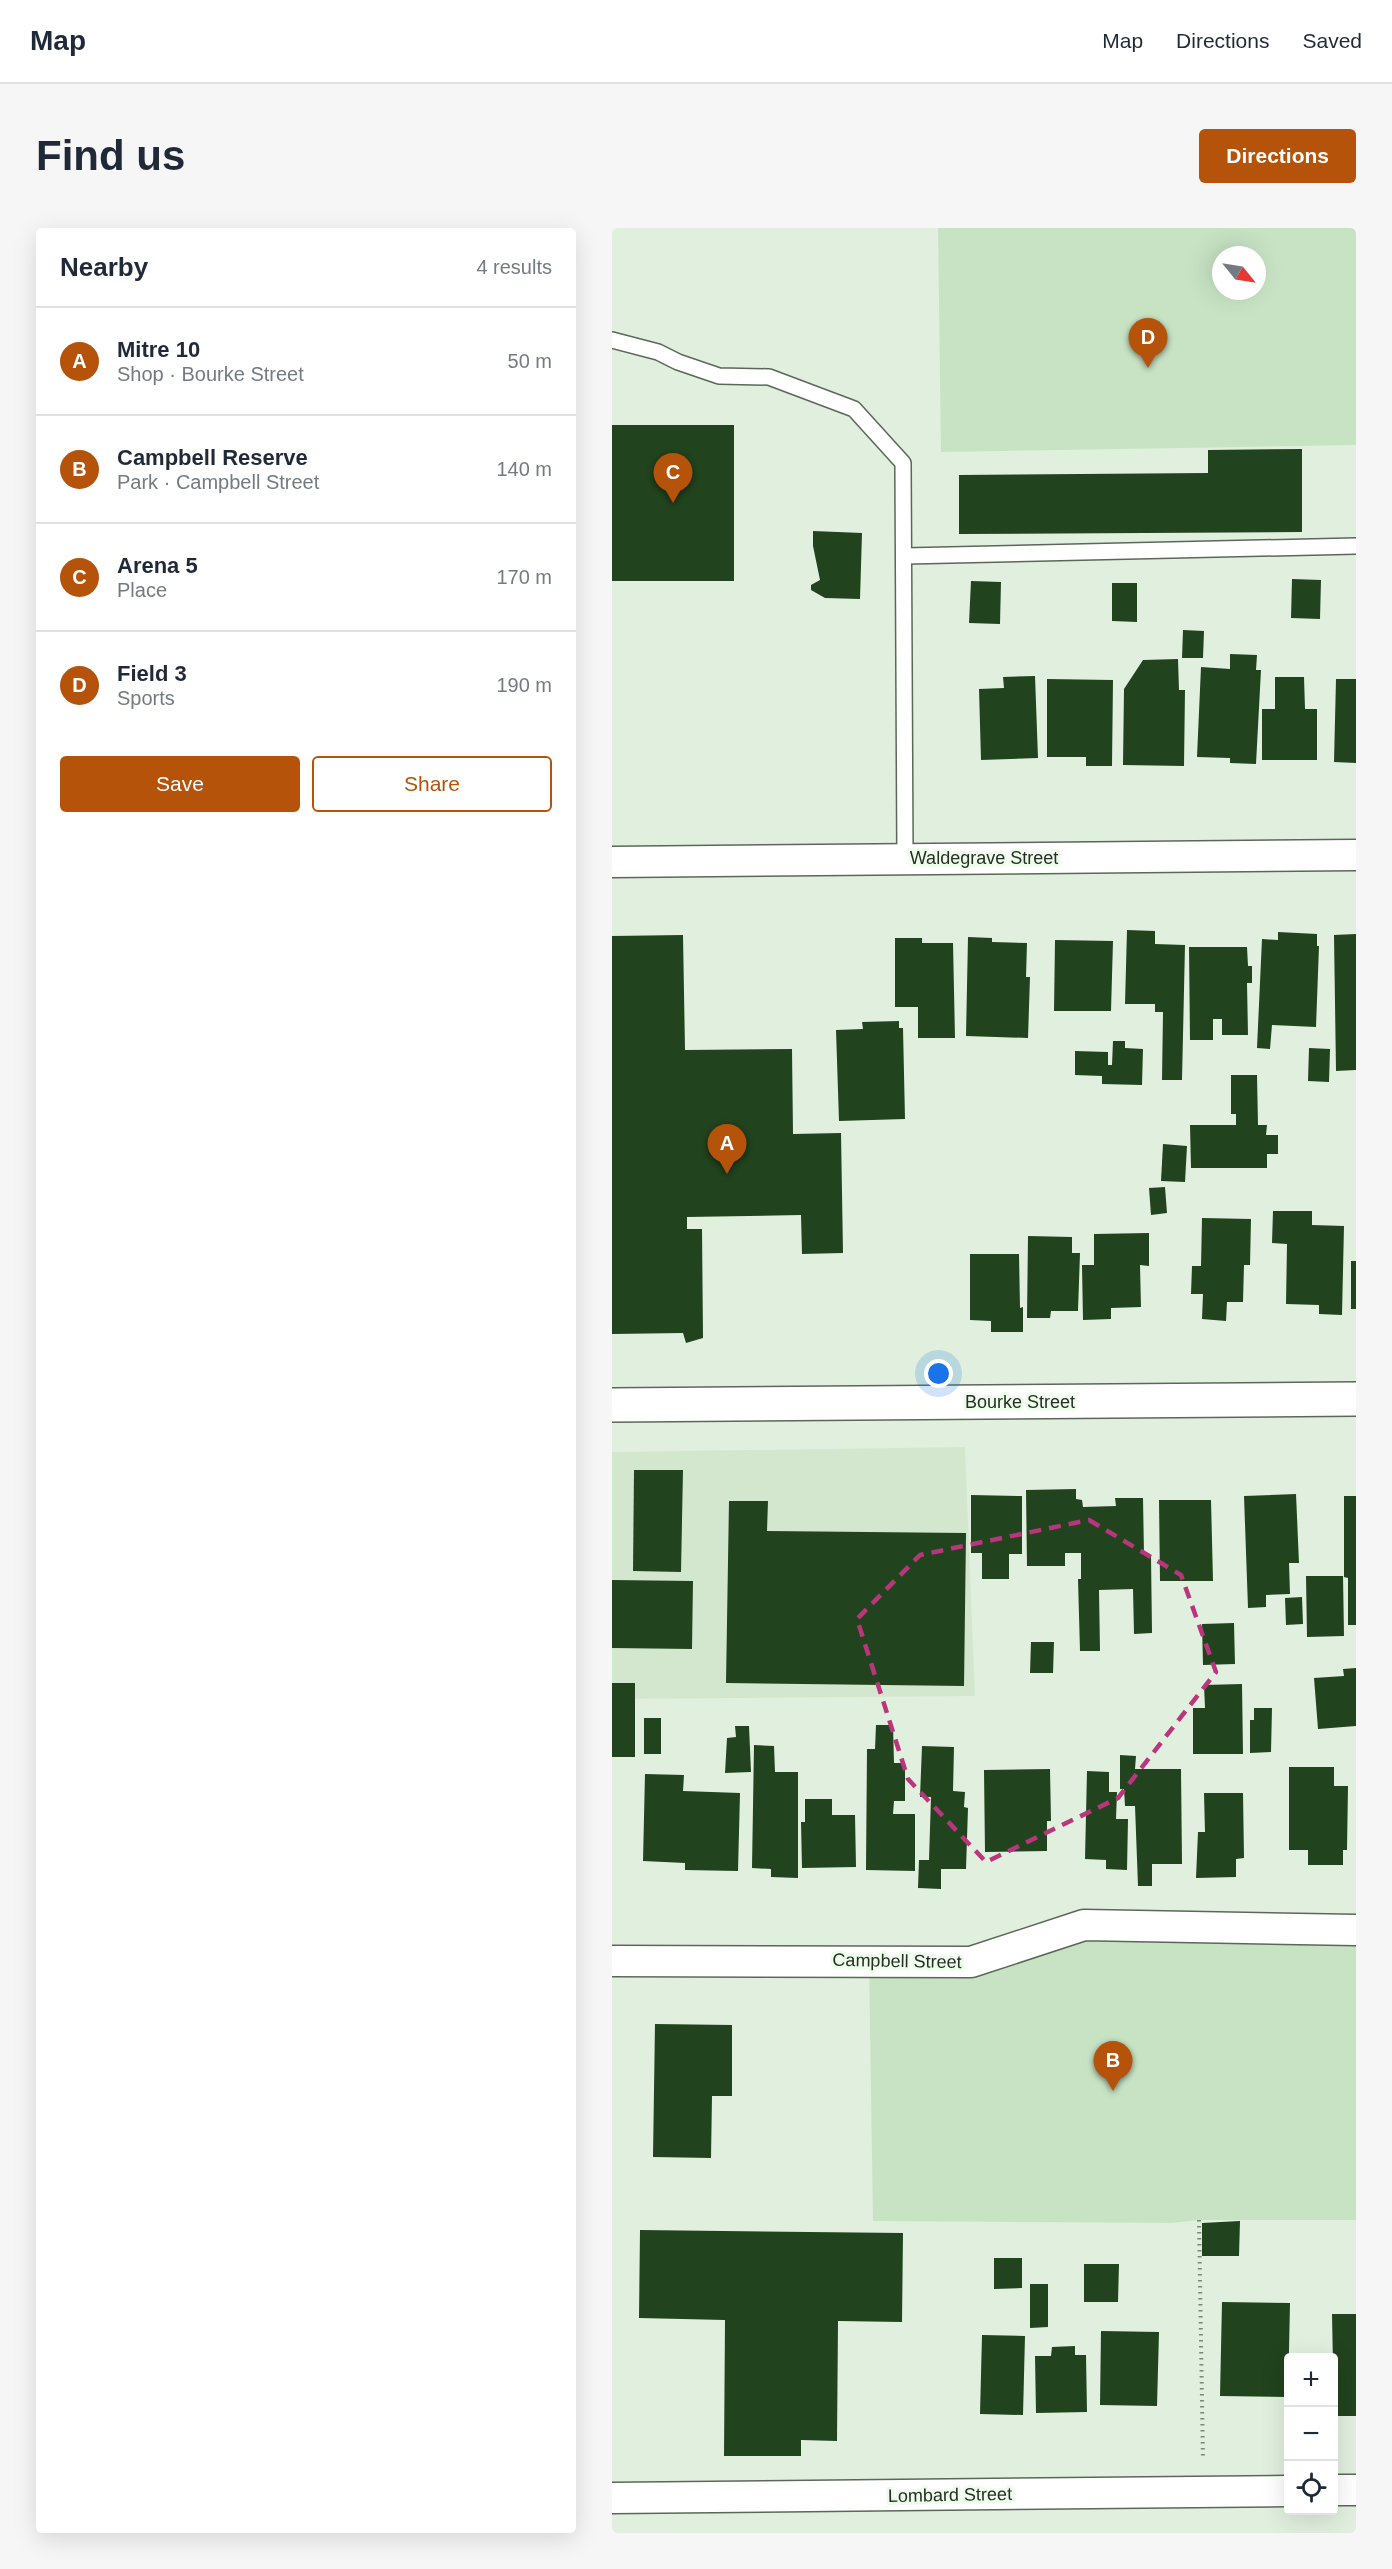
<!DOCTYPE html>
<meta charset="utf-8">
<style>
:root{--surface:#fff;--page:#f6f6f7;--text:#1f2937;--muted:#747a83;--line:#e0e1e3;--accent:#b45309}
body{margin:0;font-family:Arial,sans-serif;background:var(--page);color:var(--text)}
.controls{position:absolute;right:18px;bottom:18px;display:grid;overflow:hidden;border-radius:6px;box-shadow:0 6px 24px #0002}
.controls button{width:54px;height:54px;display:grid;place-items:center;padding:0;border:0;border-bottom:2px solid var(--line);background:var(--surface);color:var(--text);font:30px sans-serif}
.compass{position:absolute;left:600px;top:18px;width:54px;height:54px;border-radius:50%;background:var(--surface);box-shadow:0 6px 24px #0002;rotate:120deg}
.you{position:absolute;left:327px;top:1146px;width:21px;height:21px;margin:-15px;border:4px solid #fff;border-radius:50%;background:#1a73e8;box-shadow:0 0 0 9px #1a73e833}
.badge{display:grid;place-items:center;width:39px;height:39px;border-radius:50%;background:var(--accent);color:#fff;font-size:20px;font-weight:700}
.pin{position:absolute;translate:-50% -50px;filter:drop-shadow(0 2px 3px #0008)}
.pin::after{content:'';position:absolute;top:32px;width:21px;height:18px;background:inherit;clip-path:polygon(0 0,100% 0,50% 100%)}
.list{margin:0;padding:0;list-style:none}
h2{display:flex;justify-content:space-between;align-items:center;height:78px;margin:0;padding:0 24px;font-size:26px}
h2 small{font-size:20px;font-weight:400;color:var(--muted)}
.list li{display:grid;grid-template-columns:39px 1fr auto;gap:18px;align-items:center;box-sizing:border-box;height:108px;padding:0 24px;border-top:2px solid var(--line)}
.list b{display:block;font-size:22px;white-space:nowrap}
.list p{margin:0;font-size:20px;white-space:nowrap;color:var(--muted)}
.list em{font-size:20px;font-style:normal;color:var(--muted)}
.actions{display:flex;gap:12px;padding:18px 24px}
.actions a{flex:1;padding:14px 0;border:2px solid var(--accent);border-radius:6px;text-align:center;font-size:21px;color:var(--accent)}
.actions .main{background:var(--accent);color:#fff}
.icon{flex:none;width:33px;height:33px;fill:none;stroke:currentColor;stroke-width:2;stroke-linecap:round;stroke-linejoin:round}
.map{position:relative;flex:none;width:744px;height:2305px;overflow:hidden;border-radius:6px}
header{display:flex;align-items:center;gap:36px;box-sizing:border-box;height:84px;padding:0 30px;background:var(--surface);border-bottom:2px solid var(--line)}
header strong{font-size:28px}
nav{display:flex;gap:33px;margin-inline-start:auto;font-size:21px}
.intro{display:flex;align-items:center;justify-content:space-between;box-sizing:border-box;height:144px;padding:0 36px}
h1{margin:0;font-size:42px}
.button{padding:15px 27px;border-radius:6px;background:var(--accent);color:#fff;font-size:21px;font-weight:700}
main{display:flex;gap:36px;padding:0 36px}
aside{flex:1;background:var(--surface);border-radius:6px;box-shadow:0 6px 24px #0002}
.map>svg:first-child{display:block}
.built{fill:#d3e7cf}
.green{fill:#c8e3c4;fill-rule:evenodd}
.building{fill:#21431d}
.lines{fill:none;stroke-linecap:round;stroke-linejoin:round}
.lane-casing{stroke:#5b6859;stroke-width:18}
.street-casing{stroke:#5b6859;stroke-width:33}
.secondary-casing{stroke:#5b6859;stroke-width:36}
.path{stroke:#7b8579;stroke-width:4;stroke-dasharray:1.5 4.5;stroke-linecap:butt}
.lane{stroke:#fff;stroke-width:15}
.street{stroke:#fff;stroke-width:30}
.secondary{stroke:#fff;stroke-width:33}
.marked{fill:none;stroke:#b9367d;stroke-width:4.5;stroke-dasharray:12 8;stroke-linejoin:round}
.labels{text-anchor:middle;stroke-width:6;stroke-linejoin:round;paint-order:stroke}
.street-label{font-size:18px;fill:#282e27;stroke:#eefdeb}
</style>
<header>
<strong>Map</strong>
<nav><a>Map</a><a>Directions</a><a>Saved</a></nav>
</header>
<div class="intro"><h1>Find us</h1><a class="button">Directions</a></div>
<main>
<aside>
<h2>Nearby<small>4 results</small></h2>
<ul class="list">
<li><span class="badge">A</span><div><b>Mitre 10</b><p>Shop · Bourke Street</p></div><em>50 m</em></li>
<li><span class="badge">B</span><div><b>Campbell Reserve</b><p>Park · Campbell Street</p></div><em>140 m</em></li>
<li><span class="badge">C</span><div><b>Arena 5</b><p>Place</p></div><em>170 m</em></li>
<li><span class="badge">D</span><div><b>Field 3</b><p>Sports</p></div><em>190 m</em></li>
</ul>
<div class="actions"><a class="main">Save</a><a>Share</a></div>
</aside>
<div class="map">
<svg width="744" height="2305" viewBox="0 0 744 2305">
<rect width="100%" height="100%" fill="#e1f0de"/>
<path class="built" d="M353,1219L363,1468L0,1471V1224Z"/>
<g class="green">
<path d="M326,0H744V217L329,224ZM609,27H645V63H609Z"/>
<path d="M472,1697L744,1702V1992H587L559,1995L261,1993L257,1732L359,1734Z"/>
</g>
<g class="building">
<rect x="0" y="197" width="122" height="156"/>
<path d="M690,221V304L347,306V247L596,245V222Z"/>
<path d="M201,303L250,305L248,371L213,370L199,362V357L208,352L201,318Z"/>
<path d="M680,351L709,352L708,391L679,390Z"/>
<path d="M359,353L389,354L388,396L357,395Z"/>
<path d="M500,355H525V394L500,393Z"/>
<path d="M571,402L592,403L591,430H570Z"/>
<path d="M618,426L645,427L644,442H649L644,536L618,535V530L585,529L589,439L618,441Z"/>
<path d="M566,431L567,462H573L572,538L511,537L512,461L531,432Z"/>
<path d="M423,448L426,530L369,532L367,461L392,460L391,449Z"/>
<path d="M663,449H692L693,481H705V532H650V481H663Z"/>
<path d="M435,451L501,452L500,538H474V529H435Z"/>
<path d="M724,451H744V535L722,534Z"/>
<path d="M515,702L543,703V716L573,717L570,852H550L551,784H543V776H513Z"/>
<path d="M666,704L705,706V718H707L704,799L660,797L658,821L645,820L650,711L666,712Z"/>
<path d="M744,706V842L724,843L722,707Z"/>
<path d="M71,707L73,822L180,821L181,906L229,905L231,1025L190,1026L189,987L75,989V1001H90L91,1110L74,1115L71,1105L0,1106V708Z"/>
<path d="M356,709L380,710V714L415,715L414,749H418L416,810L354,808Z"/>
<path d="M283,710H310V715H341L343,810H306V779H283Z"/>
<path d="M443,712L501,713L499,783H442Z"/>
<path d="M577,719H635L636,738H640V755H635L636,807H610V791H601V812H578Z"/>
<path d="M287,793V800H291L293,891L227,893L224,802L251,801L250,794Z"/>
<path d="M501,813H513V820L531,821L530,857L490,856V848L463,847V823L496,824V837H500Z"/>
<path d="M697,820L718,821L717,854L696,853Z"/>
<path d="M619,847H645L646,897H655L654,907H666V926H655V940H579L578,897H624V886H619Z"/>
<path d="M551,916L575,918L573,954L549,953Z"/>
<path d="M553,959L555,985L539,987L537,960Z"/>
<path d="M661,983H700V997L732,998L730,1087L707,1086V1077L674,1076L675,1016L660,1015Z"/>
<path d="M590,990L639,991L638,1037H632L631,1074H615L614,1093L590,1091L591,1066H579L580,1038H589Z"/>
<path d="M537,1005V1038L528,1037L529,1079L499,1080V1091L471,1092L470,1037H482V1006Z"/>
<path d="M416,1008L460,1009V1025H468L466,1083H439L438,1090H415Z"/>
<path d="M358,1026H407L408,1080L411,1079V1104H379V1093L358,1092Z"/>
<rect x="739" y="1033" width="5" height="48"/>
<path d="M22,1242H71L69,1344L21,1343Z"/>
<path d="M464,1261V1271L470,1272L471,1279L504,1278L503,1270H531L532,1327L539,1328L540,1405L522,1406L521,1361L487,1362L488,1423H468L466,1351H469V1325H453V1338H415L414,1262Z"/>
<path d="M684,1266L687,1335H677L678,1366L654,1367V1379L636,1380L632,1268Z"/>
<path d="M359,1267L410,1268V1326H397V1351H370V1325H359Z"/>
<path d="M732,1268H744V1397H736V1350L732,1349Z"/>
<path d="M547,1272H599L601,1353H548Z"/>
<path d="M117,1273H156L155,1303L354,1305L352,1458L114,1455Z"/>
<path d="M694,1348H731L732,1408L695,1409Z"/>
<path d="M0,1352L81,1353L80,1421L0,1420Z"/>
<path d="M690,1369L691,1396L674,1397L673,1370Z"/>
<path d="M622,1395L623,1436L591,1437L590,1396Z"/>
<path d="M419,1414H442L441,1445H418Z"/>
<path d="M744,1440V1498L706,1501L702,1450L732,1448L731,1441Z"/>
<rect x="0" y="1455" width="23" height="74"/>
<path d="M630,1456L631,1526H581V1480H593L592,1457Z"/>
<path d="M642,1480H660L659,1524L638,1525V1492H642Z"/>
<rect x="32" y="1490" width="17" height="36"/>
<path d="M264,1497H281L282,1535H293V1573H282L281,1586H303V1643L254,1642L255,1521H263Z"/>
<path d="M123,1498H137L139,1544L113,1545L115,1510L124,1509Z"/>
<path d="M142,1517L162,1518L163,1544H186V1650L159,1649V1641L140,1640Z"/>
<path d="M310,1518L342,1519L341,1563L353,1564L352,1579L356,1580L354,1641H329V1661L306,1660L307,1632H317L319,1569H308Z"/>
<path d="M508,1527L524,1528L523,1541H569L570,1636H540V1658H526L523,1578H513L512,1561H508Z"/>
<path d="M677,1539H722V1558H736L735,1622H731V1637H696V1622H677Z"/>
<path d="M438,1541L439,1593H435V1623L373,1624L372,1542Z"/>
<path d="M475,1543L497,1544V1564H505L504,1591H516L515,1642L494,1641V1632L473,1631Z"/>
<path d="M33,1546L72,1547L71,1563L128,1565L126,1643L73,1642V1635L31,1633Z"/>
<path d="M592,1565H631L632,1630L624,1631V1649L584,1650L586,1604H593Z"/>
<path d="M193,1571H220V1587H243L244,1639L190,1640L189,1594H193Z"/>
<path d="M43,1796L120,1797V1868H100L99,1930L41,1929Z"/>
<path d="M628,1993L627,2028H590V1995Z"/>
<path d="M28,2002L291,2005L290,2094L226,2093L225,2213L189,2212V2228H112L113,2092L27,2090Z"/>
<path d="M382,2030H410V2060L382,2061Z"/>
<path d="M472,2036H507L506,2074H472Z"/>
<path d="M418,2056H436V2099L418,2100Z"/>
<path d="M610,2074L678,2075L676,2169L608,2168Z"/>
<path d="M720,2086H744V2188H722Z"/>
<path d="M489,2103L547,2104L545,2178L488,2177Z"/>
<path d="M370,2107L413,2108L411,2187L368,2186Z"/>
<path d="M463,2118V2127H474L475,2184L424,2185L423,2128H439L440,2119Z"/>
</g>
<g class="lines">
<g class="lane-casing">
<g id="lane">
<path d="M0,112L46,124L66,134L107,148L157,149L242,181L291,235L293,631"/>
<path d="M293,328L744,318"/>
</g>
</g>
<g class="street-casing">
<g id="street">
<path d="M0,634L744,627"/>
<path d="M0,1733L359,1734L472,1697L744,1702"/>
<path d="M722,2262H744"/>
<path d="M0,2270L676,2263"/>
</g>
</g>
<g class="secondary-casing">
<path id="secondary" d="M0,1177L744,1171"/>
</g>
<path class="path" d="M587,1992L591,2232"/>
<use href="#lane" class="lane"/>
<use href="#street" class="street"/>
<use href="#secondary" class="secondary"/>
</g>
<path class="marked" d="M477,1292L569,1347L604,1444L506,1570L374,1634L296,1551L245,1391L308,1327Z"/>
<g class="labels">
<g class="street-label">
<text x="372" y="636">Waldegrave Street</text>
<text x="408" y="1180">Bourke Street</text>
<text transform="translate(285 1733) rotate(1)" y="6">Campbell Street</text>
<text transform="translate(338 2267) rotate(-1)" y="6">Lombard Street</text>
</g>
</g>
</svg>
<div class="controls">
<button>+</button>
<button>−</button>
<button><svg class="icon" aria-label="locate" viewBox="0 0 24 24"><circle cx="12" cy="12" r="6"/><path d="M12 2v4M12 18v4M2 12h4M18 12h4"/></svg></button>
</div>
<svg class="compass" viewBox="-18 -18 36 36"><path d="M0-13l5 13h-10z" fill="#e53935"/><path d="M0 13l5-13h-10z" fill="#747a83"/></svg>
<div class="you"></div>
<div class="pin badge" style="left:115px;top:946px">A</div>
<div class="pin badge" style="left:501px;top:1863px">B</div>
<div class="pin badge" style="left:61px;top:275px">C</div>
<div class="pin badge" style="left:536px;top:140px">D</div>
</div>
</main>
